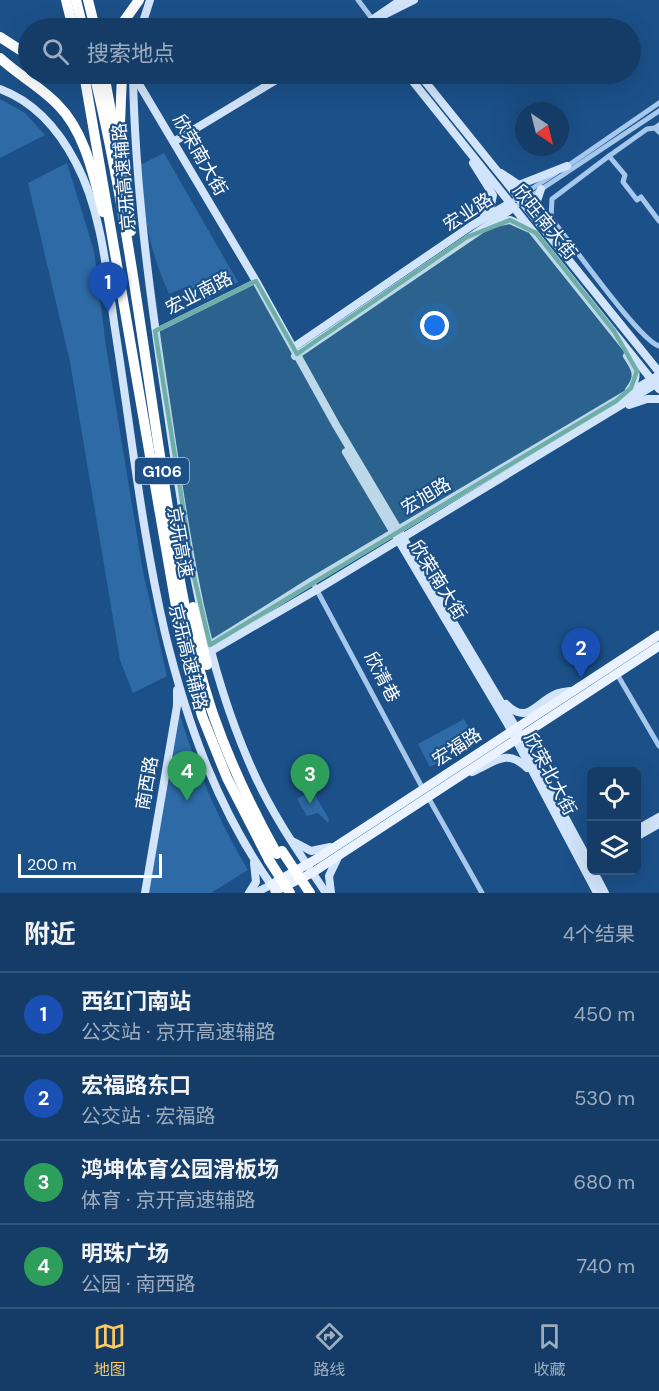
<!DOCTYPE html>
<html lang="zh">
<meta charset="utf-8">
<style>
:root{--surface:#143c66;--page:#21476f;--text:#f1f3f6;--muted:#9dadbf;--line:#33567a;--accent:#fdc962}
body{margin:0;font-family:"DM Sans","Noto Sans SC",sans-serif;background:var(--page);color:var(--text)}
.controls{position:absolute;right:18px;bottom:18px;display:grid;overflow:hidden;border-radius:9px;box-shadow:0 6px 24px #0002}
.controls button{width:54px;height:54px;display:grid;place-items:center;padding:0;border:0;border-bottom:2px solid var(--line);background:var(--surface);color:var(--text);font:30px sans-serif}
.compass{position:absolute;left:515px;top:102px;width:54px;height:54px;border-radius:50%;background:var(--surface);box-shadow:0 6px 24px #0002;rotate:145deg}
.scale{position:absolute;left:18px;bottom:15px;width:144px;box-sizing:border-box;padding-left:6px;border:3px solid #fff;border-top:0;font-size:16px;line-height:21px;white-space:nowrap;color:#fff;-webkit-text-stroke:4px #1b5088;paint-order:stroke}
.you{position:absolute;left:435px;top:326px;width:21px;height:21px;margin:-15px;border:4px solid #fff;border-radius:50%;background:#1a73e8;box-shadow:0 0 0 9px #1a73e833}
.badge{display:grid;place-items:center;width:39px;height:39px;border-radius:50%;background:var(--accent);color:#fff;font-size:20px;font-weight:700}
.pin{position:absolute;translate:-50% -50px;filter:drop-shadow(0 2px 3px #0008)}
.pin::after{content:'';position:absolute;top:32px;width:21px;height:18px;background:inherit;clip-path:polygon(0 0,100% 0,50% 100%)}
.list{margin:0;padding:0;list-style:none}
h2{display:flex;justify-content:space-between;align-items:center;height:78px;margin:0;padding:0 24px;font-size:26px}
h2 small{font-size:20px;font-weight:400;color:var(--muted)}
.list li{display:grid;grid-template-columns:39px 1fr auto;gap:18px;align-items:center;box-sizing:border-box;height:84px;padding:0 24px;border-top:2px solid var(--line)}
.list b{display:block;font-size:22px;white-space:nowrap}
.list p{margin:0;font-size:20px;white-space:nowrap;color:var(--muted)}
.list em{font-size:20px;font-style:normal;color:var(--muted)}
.icon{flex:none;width:33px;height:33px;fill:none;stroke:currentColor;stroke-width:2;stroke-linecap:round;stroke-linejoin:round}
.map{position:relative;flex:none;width:659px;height:893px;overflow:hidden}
.search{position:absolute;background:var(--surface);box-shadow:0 6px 24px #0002;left:18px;right:18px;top:18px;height:66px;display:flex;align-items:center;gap:15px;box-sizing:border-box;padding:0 21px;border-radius:33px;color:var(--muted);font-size:22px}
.sheet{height:414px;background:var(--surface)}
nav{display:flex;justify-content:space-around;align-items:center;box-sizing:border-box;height:84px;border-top:2px solid var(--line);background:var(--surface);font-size:16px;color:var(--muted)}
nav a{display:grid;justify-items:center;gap:3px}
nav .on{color:var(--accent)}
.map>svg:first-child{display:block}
.green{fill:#2e6aa6}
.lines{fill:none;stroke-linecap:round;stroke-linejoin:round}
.street{stroke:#a5c8ec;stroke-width:5}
.secondary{stroke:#d1e4f9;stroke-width:8}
.primary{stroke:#eaf3ff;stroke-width:9}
.highway{stroke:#fff;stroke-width:10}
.highway-bridge{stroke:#fff;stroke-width:10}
.marked{fill:#6fada8;fill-opacity:0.2;stroke:#6fada8;stroke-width:4.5;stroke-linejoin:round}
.labels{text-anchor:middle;stroke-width:4.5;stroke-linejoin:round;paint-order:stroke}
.shield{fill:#1b5088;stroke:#bbcadb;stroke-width:1.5}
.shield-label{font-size:16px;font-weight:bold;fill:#fff}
.street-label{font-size:18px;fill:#fff;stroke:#1b5088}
</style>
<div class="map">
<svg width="659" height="893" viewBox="0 0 659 893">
<rect width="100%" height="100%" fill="#1b5088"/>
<g class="green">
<path d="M0,99L25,113L45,135L0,158Z"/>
<path d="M164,153L238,282L205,301L199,291L188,286L169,294C148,247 144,216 140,165Z"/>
<path d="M67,163L94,251L106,346L143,572L167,676L133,693L120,660L70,362L28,183Z"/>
<path d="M178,709C195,765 218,820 248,870L211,893H146Z"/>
<path d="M464,719L477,742L430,767L418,744Z"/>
<path d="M312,790L329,819L328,823L318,813L307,816L297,799Z"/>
</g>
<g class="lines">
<g class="street">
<path d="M358,0L373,20"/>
<path d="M659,125L655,128L659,132"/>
<path d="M655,128L647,129L609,156L625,175L623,182L637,200L641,197L659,221"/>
<path d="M609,156L552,199L551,218C569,240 639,340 659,346"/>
<path d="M566,167L659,103"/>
<path d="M510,203L556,173"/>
<path d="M513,208L659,111"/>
<path d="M155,331L256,281"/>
<path d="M312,581L423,789"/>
<path d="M617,674L659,746"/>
<path d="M428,797L482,893"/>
</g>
<g class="secondary">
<path d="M380,17L414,0"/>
<path d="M141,28L150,0"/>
<path d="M360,28L401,0"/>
<path d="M375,28L373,20L383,28"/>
<path d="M133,74L256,281L336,425L521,736L592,867"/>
<path d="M407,74L659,389"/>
<path d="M419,74L659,372"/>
<path d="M133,75C135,183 149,289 165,395C184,521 199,651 252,769C271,813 299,853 326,893"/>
<path d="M0,89C35,102 59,130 76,163C102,212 107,275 115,329C131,430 142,534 165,633C188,727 218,810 274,889"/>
<path d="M175,141L286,74"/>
<path d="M473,163L493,195L490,210L484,214"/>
<path d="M501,173L519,185L567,166"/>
<path d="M539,222L535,207L541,189"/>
<path d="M495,223L510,220L528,228"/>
<path d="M294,347L471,226L510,203"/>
<path d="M295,356L513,208"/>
<path d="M627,356C636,369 640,377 629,390"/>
<path d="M629,405L647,399H659"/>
<path d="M346,452L507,723L597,893"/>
<path d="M210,645L312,581L659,375"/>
<path d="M211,651L318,589L659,382"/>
<path d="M506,704C528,726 536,702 556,694C560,692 566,692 570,691"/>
<path d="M472,772C494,763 506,747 527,768"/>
<path d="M636,830L659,817"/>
<path d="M636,837L659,824"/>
<path d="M294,842L311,851L330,847"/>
<path d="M593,870L605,893"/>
<path d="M145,893L177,706V690"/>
<path d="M249,893L256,882L254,863"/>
<path d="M255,893L271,885"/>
<path d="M331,893L329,876L339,855"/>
</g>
<g class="primary">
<path d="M271,885L318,858L659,635"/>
<path d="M275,891L312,873L659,646"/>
</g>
<g class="highway">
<path d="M66,0L73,28"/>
<path d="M76,0L83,28"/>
<path d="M88,0L95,28"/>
<path d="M119,28L139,0"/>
<path d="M0,37L28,55"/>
<path d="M0,58C18,75 41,87 58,105C85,132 94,177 103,212"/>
<path d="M84,74L182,641L202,716L227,778L269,860"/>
<path d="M94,74C126,205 142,341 163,475C175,555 187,637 213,714C230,763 252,809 277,854"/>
<path d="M104,74L115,133"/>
<path d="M122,74L120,124L131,231"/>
<path d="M193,607L207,665"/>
</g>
<g class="highway-bridge">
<path d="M282,851L310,893"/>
<path d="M269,860L290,893"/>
</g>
</g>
<path class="marked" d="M510,220L536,233L614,331L637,371L631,388L616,401L210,645L194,577L155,331L256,281L297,354L467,237Z"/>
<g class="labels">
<rect class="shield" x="135" y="458" width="54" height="26" rx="4.5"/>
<g class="shield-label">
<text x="162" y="477">G106</text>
</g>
<g class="street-label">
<text transform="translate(200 155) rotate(60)" y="6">欣荣南大街</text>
<text transform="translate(124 177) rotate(-95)" y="6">京开高速辅路</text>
<text transform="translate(468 212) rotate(-33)" y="6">宏业路</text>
<text transform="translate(545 222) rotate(51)" y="6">欣旺南大街</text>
<text transform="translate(199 293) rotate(-27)" y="6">宏业南路</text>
<text transform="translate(426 496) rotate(-31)" y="6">宏旭路</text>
<text transform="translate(180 542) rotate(80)" y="6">京开高速</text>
<text transform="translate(438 580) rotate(58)" y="6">欣荣南大街</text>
<text transform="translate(188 657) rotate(76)" y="6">京开高速辅路</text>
<text transform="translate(382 677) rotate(62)" y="6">欣清巷</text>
<text transform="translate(457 747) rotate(-33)" y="6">宏福路</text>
<text transform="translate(550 774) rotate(62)" y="6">欣荣北大街</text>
<text transform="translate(147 783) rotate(-80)" y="6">南西路</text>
</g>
</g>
</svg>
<div class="controls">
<button><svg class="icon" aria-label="locate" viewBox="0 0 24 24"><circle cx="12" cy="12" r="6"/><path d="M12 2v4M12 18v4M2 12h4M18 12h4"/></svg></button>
<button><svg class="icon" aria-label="layers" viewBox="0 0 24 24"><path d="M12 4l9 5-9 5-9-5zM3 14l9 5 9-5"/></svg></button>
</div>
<svg class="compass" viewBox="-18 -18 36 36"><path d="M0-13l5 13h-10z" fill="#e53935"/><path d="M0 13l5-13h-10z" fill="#9dadbf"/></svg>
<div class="scale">200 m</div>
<div class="you"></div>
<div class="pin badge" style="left:108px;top:312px;background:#1a4fb4">1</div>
<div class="pin badge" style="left:581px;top:678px;background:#1a4fb4">2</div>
<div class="pin badge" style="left:310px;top:804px;background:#2e9e5b">3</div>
<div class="pin badge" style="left:187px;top:801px;background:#2e9e5b">4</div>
<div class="search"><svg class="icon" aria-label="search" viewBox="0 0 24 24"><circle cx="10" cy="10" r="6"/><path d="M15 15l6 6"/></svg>搜索地点</div>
</div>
<section class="sheet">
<h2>附近<small>4个结果</small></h2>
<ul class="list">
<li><span class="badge" style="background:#1a4fb4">1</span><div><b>西红门南站</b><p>公交站 · 京开高速辅路</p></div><em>450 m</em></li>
<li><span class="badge" style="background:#1a4fb4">2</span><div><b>宏福路东口</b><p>公交站 · 宏福路</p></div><em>530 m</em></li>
<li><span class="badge" style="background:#2e9e5b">3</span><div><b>鸿坤体育公园滑板场</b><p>体育 · 京开高速辅路</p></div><em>680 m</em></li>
<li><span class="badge" style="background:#2e9e5b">4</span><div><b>明珠广场</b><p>公园 · 南西路</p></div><em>740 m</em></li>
</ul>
</section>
<nav>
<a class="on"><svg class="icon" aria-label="map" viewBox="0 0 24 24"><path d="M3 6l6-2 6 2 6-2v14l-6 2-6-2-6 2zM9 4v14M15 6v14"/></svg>地图</a>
<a><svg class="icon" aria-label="directions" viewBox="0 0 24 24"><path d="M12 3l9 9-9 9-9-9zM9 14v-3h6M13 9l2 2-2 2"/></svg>路线</a>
<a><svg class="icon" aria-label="saved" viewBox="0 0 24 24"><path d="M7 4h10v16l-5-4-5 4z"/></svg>收藏</a>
</nav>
